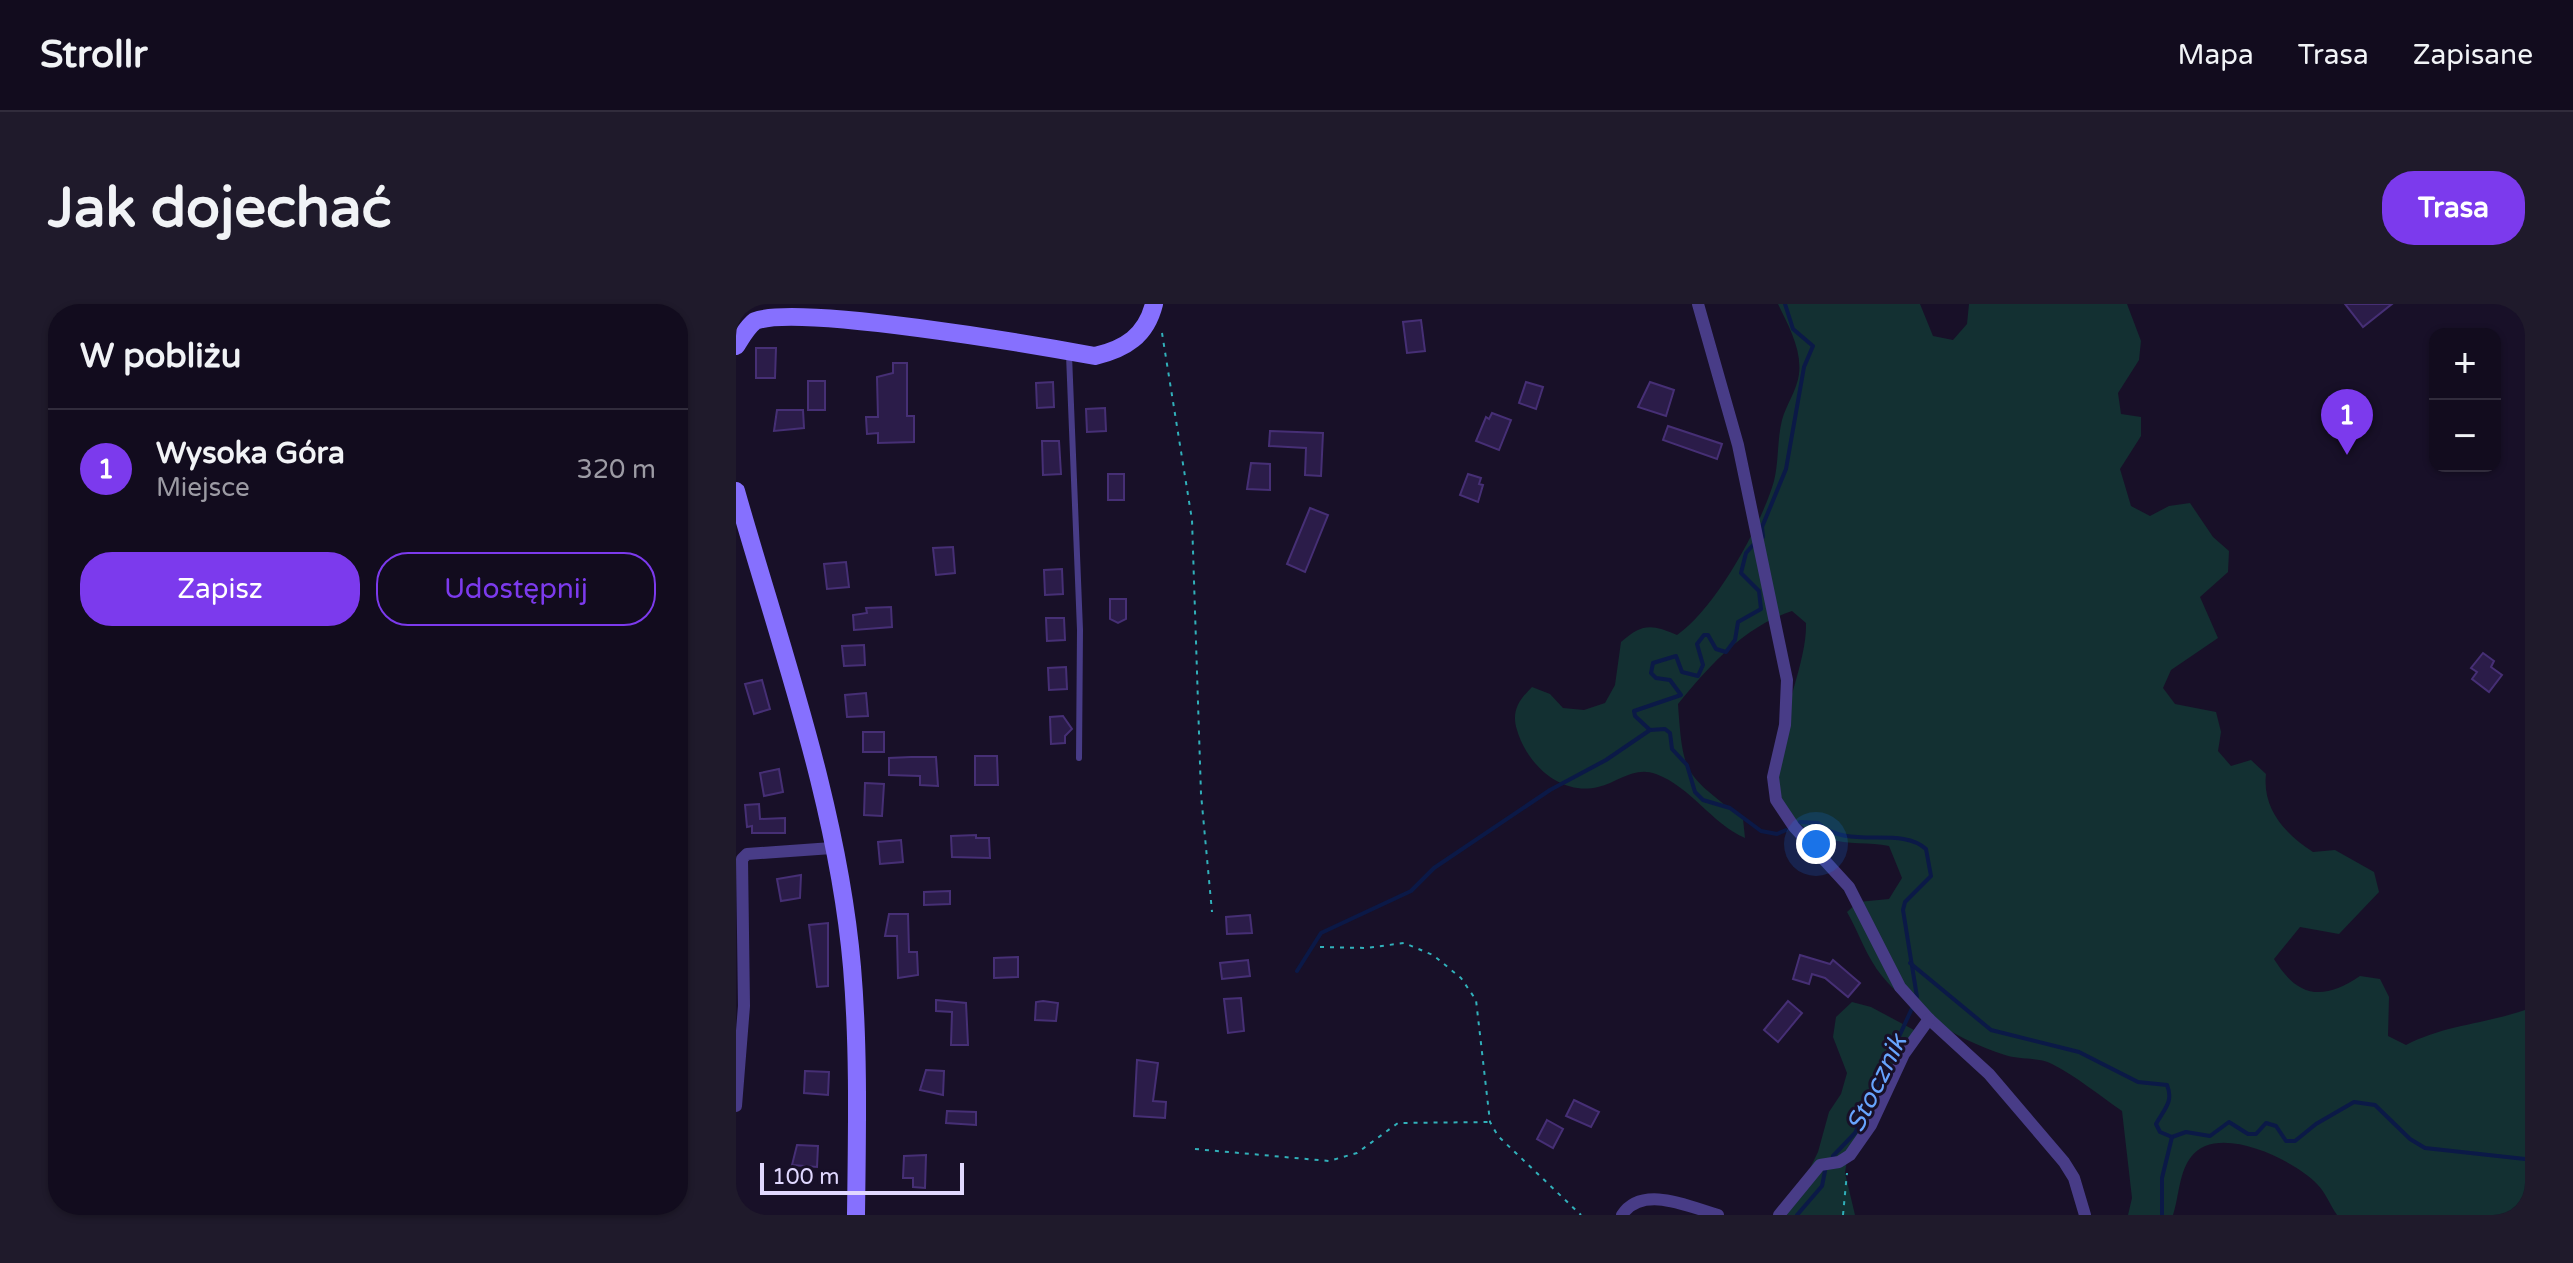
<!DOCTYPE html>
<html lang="pl">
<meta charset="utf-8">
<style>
:root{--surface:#120c1e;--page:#1f1a2b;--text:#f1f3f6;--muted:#9c9ba4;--line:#312c3c;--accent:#7c3aed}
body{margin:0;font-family:"Varela Round",sans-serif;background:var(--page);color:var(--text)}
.controls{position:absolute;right:24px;top:24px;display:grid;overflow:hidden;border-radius:16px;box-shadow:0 2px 6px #0004}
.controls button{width:72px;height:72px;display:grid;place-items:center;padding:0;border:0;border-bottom:2px solid var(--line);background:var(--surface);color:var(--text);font:40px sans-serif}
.scale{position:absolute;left:24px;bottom:20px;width:204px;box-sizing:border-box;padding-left:8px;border:4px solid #e1d8ff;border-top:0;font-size:22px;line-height:28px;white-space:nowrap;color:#e1d8ff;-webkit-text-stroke:6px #181028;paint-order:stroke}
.you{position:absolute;left:1080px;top:540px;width:28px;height:28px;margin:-20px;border:6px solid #fff;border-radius:50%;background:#1a73e8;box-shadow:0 0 0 12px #1a73e833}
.badge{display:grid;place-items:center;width:52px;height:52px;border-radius:50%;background:var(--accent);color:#fff;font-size:26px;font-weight:700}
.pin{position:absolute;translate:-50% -66px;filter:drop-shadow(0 2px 4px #0008)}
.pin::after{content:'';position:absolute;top:42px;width:28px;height:24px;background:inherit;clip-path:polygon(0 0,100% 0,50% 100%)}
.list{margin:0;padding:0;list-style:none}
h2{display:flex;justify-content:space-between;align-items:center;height:104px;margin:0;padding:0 32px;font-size:34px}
h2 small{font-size:26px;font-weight:400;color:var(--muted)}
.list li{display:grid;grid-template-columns:52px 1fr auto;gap:24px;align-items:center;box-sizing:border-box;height:120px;padding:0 32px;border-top:2px solid var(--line)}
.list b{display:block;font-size:30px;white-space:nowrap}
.list p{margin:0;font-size:26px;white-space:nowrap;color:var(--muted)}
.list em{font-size:26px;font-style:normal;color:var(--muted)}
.actions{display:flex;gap:16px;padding:24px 32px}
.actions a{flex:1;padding:18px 0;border:2px solid var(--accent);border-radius:32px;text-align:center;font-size:28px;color:var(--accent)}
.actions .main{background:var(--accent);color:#fff}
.map{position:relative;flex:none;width:1789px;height:911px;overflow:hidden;border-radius:32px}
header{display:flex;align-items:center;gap:48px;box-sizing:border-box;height:112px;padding:0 40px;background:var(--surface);border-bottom:2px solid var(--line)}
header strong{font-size:38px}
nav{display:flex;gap:44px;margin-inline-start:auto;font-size:28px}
.intro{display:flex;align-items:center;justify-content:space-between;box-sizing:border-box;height:192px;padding:0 48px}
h1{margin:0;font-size:56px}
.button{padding:20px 36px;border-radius:32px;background:var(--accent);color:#fff;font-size:28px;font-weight:700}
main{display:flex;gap:48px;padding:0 48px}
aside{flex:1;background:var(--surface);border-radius:32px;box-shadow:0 2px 6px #0004}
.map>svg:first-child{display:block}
.green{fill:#133032}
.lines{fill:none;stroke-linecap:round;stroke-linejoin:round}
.stream{stroke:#0b1947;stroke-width:4}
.building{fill:#2b1c49;stroke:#462f75;stroke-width:2}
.path{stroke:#31b0ba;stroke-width:2;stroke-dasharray:4 6;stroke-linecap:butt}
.lane{stroke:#483c87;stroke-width:6}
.street{stroke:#483c87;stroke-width:12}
.secondary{stroke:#8670fe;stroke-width:18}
.labels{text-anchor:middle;stroke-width:6;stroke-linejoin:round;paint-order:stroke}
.water-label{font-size:26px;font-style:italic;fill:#67a4fe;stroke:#181028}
</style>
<header>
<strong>Strollr</strong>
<nav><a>Mapa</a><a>Trasa</a><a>Zapisane</a></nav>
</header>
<div class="intro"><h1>Jak dojechać</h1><a class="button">Trasa</a></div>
<main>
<aside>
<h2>W pobliżu<small></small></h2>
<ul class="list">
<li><span class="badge">1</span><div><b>Wysoka Góra</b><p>Miejsce</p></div><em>320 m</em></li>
</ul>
<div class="actions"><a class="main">Zapisz</a><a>Udostępnij</a></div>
</aside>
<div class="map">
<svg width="1789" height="911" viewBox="0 0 1789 911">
<rect width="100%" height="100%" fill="#181028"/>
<g class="green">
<path d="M1042,0H1184L1197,32L1217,36L1231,20L1233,0H1391L1405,37L1403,56L1382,89L1385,110L1405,113V132L1384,165L1395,202L1414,212L1433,202L1454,199L1477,233L1493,247L1492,268L1464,293L1482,334L1435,366L1427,384L1439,400L1480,408L1485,428L1482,447L1495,462L1515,456L1530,470C1526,505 1549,530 1577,548L1599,546L1638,568L1643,588L1603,630L1564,623L1538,655C1562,694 1587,697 1624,672L1644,675L1653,693L1652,732L1670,741C1708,721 1749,720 1789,706V911H1601C1594,901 1590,889 1581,880C1558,856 1481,818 1455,853C1443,868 1443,893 1437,911H1392L1396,894L1386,807C1363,791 1341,773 1316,760C1303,753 1283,756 1269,751C1226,738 1175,707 1146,672C1131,654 1123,629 1111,608L1122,598L1153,595L1166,574L1153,542C1134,538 1111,541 1093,535C990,501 1072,386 1070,319L1056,307C1008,323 973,362 942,400C947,474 950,470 1007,515L1009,534C975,519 955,483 920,470C898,462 883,478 862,483C824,492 791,460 781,426C775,407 783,396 796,383L814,390L827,404L848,406L869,399L879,381L885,338C906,319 916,320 941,331C979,305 1025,222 1038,177C1043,157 1041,136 1046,116C1050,101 1061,86 1063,70C1066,45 1052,21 1042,0Z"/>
<path d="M1116,698L1135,703L1178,726L1112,849L1109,869L1119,911H1051L1082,848L1093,808L1105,790L1111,769L1097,733L1100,713Z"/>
</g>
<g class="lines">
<g class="stream">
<path d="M1027,233L1026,223L1050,165L1068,63L1077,42L1057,25L1049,0"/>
<path d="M1017,241L1010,249L1005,269L1023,287L1025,305L1002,318L999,336L990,348L980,345L972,331H968L961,340L967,361L962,372L946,368L940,352L917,359L915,369L920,374L934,376L945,391L898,407L899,412L914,426L929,425L934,429L936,445L951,461L959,488L967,496L994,504L1025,527L1041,530L1050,526"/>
<path d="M1064,518L1082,519C1112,547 1164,521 1190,545L1195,572L1169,598L1167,606L1181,693"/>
<path d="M1174,659L1255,726L1343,748L1402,778L1431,781C1438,798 1428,805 1420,820L1424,828L1436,833L1450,828L1474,832L1493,818L1512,830H1520L1530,819L1540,822L1550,837H1559L1580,820L1618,798L1639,801L1674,835L1689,844L1789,855"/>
<path d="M561,667L585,629L675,587L698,564L814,486L870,456L914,426"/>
<path d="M1097,852L1119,829L1177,702"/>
<path d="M1061,911L1086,882L1089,867"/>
<path d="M1426,911V874L1436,833"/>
</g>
</g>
<g class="building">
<path d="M1609,0H1656L1627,23Z"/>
<path d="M685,16L689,47L671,49L667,18Z"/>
<path d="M20,44H40L39,74H20Z"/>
<path d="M157,59H171V112H178V138L142,139V129L131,130L130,113H142L141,73L157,69Z"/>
<rect x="72" y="77" width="17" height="29"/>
<path d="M317,78L318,103L301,104L300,79Z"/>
<path d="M790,78L807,83L800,105L783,99Z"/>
<path d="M914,78L938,86L930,112L902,103Z"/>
<path d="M369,104L370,127L351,128L350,105Z"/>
<path d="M41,106H67L68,124L38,127Z"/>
<path d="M756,109L775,116L763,146L740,137L750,113L753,115Z"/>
<path d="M932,122L986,140L981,155L927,136Z"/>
<path d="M534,127L587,129L585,172L569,171L570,144L533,142Z"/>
<path d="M306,137H323L325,170L307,171Z"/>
<path d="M515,159L534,160V186L511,185Z"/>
<rect x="372" y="170" width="16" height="26"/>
<path d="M732,170L745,174L743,180L747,181L742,198L724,191Z"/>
<path d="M574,204L592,211L569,268L551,260Z"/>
<path d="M217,243L219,269L200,271L197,244Z"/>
<path d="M110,258L113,283L91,285L88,260Z"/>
<path d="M326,265L327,290L309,291L308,266Z"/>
<path d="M374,295H390V315L382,319L374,315Z"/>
<path d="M155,303L156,323L118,326L117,311L131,309L130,304Z"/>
<path d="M310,314H328L329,336L311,337Z"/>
<path d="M128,341L129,361L108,362L106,342Z"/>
<path d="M1747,349L1758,357L1755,363L1766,371L1753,388L1736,375L1741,368L1735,364Z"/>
<path d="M330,363L331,385L313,386L312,364Z"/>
<path d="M26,376L34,405L18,410L9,380Z"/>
<path d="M130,389L132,412L111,413L109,391Z"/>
<path d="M327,412L336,425L329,432V439L315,440L314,413Z"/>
<rect x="127" y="428" width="21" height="20"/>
<path d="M239,452H261L262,481H239Z"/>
<path d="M175,453H200L202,482L184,481V472L153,471V454Z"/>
<path d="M43,465L47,488L28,492L24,469Z"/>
<path d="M129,479L148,480L146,512L128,511Z"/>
<path d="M23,500L24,515L49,514V529H16V522L11,523L9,501Z"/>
<path d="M240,531V534H253L254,554L216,553L215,532Z"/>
<path d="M165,536L167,558L144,560L142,538Z"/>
<path d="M65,571L64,594L45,597L41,575Z"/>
<path d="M214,587V600L188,601V588Z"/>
<path d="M153,610H172L173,648H181L182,671L162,674L161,632H149Z"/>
<path d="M514,611L516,629L491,630L490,613Z"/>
<path d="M92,619V682L81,683L73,621Z"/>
<path d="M1064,651L1094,660L1097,656L1124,679L1112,693L1089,674L1076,670L1073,680L1057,675Z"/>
<path d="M282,653V673L258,674V654Z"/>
<path d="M512,656L514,672L486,675L484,659Z"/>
<path d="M505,694L508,727L492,729L488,695Z"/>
<path d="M200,696L230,699L232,741H215L216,708L200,707Z"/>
<path d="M307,697L322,699L320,717L299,716L300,698Z"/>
<path d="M1052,697L1066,709L1042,738L1028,726Z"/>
<path d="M401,756L422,759L417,797L430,798L429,814L398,812Z"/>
<path d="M190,766L208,767L207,791L184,786Z"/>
<path d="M69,767L93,768L92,791L68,789Z"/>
<path d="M838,796L863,808L855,823L830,812Z"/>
<path d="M211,807L240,808V821L210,819Z"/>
<path d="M811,816L827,825L817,844L801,835Z"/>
<path d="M61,841L82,842L81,863L56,861Z"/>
<path d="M190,851L189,884L177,883V874H167L168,852Z"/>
</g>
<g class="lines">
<g class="path">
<path d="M426,29L456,216L465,490L476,608"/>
<path d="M584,643L630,644L668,639L697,651L725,674L740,696L754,818L762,832L845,911"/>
<path d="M459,845L593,857L621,849L662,819L753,818"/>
<path d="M1107,911L1111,869"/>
</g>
<path class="lane" d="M333,51L344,326L343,454"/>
<g class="street">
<path d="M962,0L1002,141L1051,376L1049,421L1037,473L1040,496L1058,523L1113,583L1164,683L1193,715L1253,770L1328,858L1338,874L1349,911"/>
<path d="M0,802L8,702L6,555L11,550L96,544"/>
<path d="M886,911C906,880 954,903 982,911"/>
<path d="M1043,911L1084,861L1103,858L1114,851L1135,821L1168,750L1193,715"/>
</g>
<g class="secondary">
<path d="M0,42C5,34 11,23 19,17C62,0 299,41 359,52C389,45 410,32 418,0"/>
<path d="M0,187C44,342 102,501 116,663C123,745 121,829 120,911"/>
</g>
</g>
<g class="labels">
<g class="water-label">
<text transform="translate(1140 779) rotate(-64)" y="9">Stocznik</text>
</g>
</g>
</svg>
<div class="controls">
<button>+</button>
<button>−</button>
</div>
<div class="scale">100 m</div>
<div class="you"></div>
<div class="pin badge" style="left:1611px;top:151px">1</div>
</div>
</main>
